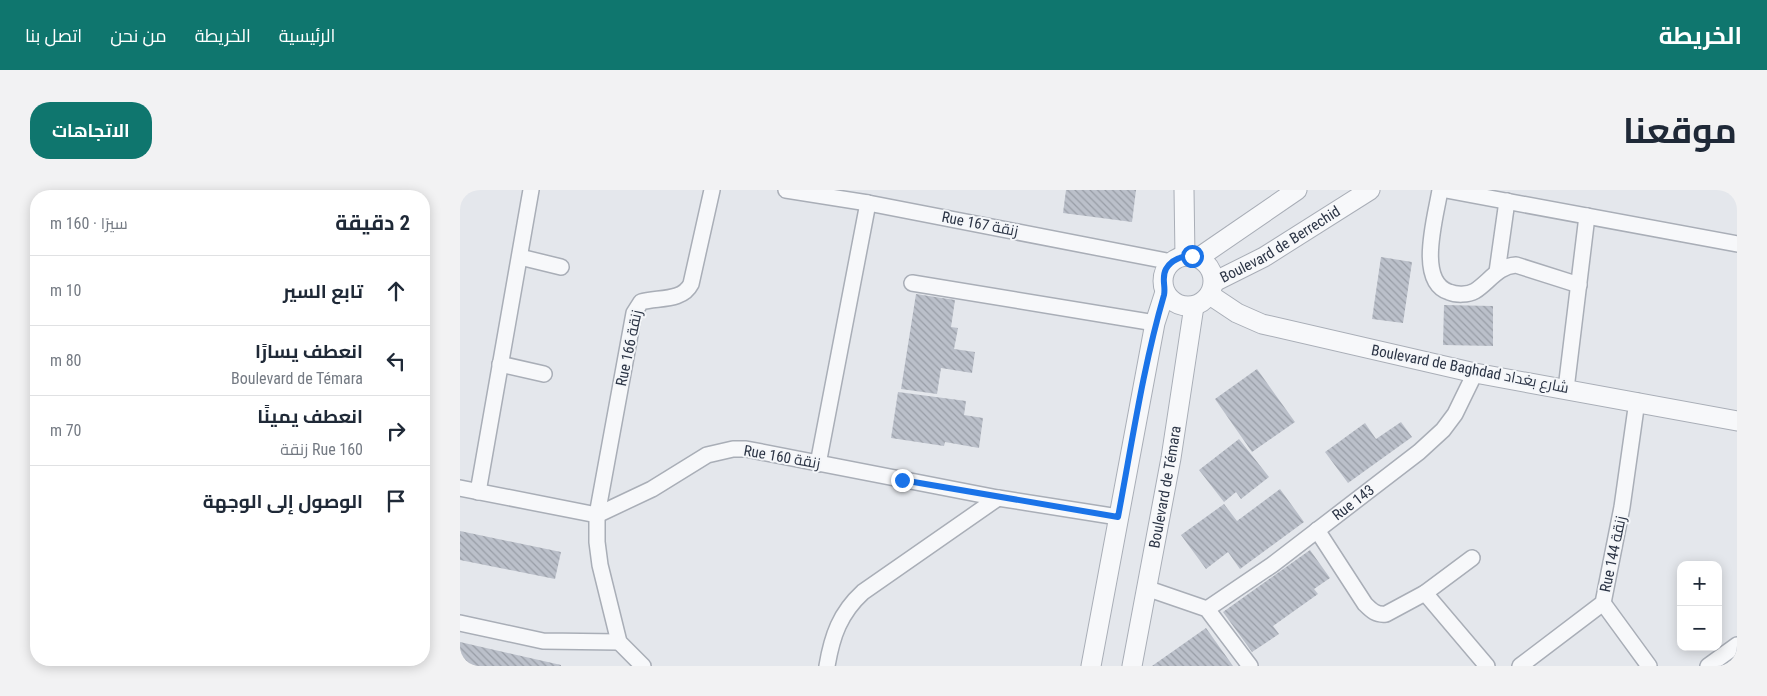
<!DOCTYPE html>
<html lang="ar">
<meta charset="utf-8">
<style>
:root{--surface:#fff;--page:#f2f2f3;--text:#1f2937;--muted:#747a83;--line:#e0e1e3;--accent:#0f766e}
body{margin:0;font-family:"Roboto Condensed",Cairo,sans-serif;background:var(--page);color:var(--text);direction:rtl}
.controls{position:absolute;right:15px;bottom:15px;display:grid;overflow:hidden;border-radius:10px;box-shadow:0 2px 12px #0003}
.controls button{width:45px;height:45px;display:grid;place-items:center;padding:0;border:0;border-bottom:1px solid var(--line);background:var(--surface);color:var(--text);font:25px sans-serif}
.stop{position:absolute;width:15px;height:15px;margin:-11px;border:4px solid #1a73e8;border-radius:50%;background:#fff}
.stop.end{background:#1a73e8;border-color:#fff;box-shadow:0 1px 5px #0008}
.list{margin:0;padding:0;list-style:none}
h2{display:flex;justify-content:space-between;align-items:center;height:65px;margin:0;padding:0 20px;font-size:21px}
h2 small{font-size:16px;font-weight:400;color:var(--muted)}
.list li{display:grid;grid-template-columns:32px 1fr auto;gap:15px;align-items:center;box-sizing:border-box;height:70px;padding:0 20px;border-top:1px solid var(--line)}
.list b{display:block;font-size:19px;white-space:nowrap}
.list p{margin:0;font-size:16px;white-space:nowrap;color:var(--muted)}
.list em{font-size:16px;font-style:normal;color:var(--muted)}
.icon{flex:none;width:28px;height:28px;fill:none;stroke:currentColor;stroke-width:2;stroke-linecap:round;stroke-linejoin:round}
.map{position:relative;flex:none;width:1277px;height:476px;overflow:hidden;direction:ltr;border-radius:20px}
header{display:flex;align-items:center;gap:30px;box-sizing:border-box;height:70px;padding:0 25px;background:var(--accent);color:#fff}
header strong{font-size:24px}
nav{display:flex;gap:28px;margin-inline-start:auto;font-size:18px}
.intro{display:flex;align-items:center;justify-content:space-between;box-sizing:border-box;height:120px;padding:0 30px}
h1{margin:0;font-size:35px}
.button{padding:12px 22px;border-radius:20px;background:var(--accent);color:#fff;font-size:18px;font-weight:700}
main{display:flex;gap:30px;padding:0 30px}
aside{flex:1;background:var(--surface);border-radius:20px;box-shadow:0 2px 12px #0003}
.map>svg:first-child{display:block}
.building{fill:url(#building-back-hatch)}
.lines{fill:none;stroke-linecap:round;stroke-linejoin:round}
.minor-casing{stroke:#a9aeb7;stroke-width:18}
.tertiary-casing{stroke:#a9aeb7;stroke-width:21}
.minor{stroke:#f7f8fa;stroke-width:15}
.tertiary{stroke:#f7f8fa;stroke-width:19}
.route{stroke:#1a73e8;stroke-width:6}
.labels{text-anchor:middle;stroke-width:4;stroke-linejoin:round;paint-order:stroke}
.street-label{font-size:15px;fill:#2b3445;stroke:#f4f6f9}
</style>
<header>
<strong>الخريطة</strong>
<nav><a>الرئيسية</a><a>الخريطة</a><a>من نحن</a><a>اتصل بنا</a></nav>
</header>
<div class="intro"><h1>موقعنا</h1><a class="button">الاتجاهات</a></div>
<main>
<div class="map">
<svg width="1277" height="476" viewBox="0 0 1277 476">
<defs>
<pattern id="building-back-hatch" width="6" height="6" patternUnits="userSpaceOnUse" patternTransform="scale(1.25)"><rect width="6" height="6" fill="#bbc0ca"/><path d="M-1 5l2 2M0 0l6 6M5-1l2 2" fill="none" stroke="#989da6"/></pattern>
</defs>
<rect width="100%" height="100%" fill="#e4e7ec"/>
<g class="building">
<path d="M606,0H676L672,32L603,23Z"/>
<path d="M921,67L952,72L943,133L912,129Z"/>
<path d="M456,104L495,110L491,137L498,138L494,159L515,162L512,183L481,178L477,204L441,199Z"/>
<path d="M984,115L1033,116V156L983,155Z"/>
<path d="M797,179L835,232L792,262L755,209Z"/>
<path d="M438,202L506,211L504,225L523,228L519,258L485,252L484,256L431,248Z"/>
<path d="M941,232L952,247L888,293L865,262L905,233L916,249Z"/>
<path d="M779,249L809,287L781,309L776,302L764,312L739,280Z"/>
<path d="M820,299L844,332L780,379L768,362L746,379L721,345L764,314L777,331Z"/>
<path d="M0,341L101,362L95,389L0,370Z"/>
<path d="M850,360L870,388L854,399L858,404L813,436L819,444L792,462L763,422Z"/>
<path d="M746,438L773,476H692Z"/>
<path d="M0,452L101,475V476H0Z"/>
</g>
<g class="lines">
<g class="minor-casing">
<g id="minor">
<path d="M326,0L408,13L712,72"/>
<path d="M980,0C976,26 956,91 989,102C996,105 1008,105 1015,101C1029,92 1038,76 1056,75L1119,95"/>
<path d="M986,0L1277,54"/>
<path d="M60,67L101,77"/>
<path d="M1037,82L1047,11"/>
<path d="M452,93L695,133"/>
<path d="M40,174L84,184"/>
<path d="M1106,199L1127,26"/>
<path d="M358,274L408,13"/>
<path d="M0,298L137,325L192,299L247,265L273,259H286L538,308L658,327"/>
<path d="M18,302L71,0"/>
<path d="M857,340L905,414C912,421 916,425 926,424L965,403L1012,368"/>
<path d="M686,398L747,419L790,476"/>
<path d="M965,403L1027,476"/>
<path d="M1143,413L1189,476"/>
<path id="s1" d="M747,419L812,375L959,262L983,240L995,224L1015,183"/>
<path d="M0,433L83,451L159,452"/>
<path d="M183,476L159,452L140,375L137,352V325L174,123L181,112C197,107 222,112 231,94L252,0"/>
<path d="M367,476C372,446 380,423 403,402L538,308"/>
<path d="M1060,476L1143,413L1162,317L1177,211"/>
<path d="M1248,476L1277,455"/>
</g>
</g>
<g class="tertiary-casing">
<g id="tertiary">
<path d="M724,0L725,66"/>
<circle cx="728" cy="91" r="25"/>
<path d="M738,68L837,0"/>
<path id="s2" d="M754,92L804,67L910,0"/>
<path d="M750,105L777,123L802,134L1015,183L1277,231"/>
<path d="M631,476L695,133L705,102"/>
<path id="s3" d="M672,476L711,268L734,116"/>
</g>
</g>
<use href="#minor" class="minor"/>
<use href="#tertiary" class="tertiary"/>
</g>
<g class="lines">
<path class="route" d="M442,290L658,327C672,253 683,177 704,105C706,96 701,88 706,79C712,69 722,66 732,66"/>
</g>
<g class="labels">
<g class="street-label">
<text transform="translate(520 34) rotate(11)" y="5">Rue 167 زنقة</text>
<text dy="5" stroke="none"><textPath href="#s2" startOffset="76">Boulevard de Berrechid</textPath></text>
<text transform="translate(169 158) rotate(-78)" y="5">Rue 166 زنقة</text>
<text transform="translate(1010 179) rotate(11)" y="5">Boulevard de Baghdad شارع بغداد</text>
<text transform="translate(322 267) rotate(10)" y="5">Rue 160 زنقة</text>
<text dy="5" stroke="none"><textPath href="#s3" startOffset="182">Boulevard de Témara</textPath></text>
<text dy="5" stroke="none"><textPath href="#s1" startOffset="181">Rue 143</textPath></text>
<text transform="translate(1153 364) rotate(-78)" y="5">Rue 144 زنقة</text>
</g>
</g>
</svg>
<div class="controls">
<button>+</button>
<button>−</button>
</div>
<div class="stop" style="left:732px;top:66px"></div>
<div class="stop end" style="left:442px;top:290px"></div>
</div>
<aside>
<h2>2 دقيقة<small>سيرًا · 160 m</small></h2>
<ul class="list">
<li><svg class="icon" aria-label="ahead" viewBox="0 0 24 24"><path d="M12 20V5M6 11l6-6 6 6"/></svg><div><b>تابع السير</b></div><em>10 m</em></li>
<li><svg class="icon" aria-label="left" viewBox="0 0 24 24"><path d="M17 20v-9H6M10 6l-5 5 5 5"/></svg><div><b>انعطف يسارًا</b><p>Boulevard de Témara</p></div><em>80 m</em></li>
<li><svg class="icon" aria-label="right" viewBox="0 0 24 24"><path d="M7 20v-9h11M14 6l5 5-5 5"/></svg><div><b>انعطف يمينًا</b><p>Rue 160 زنقة</p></div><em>70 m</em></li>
<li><svg class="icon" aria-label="arrive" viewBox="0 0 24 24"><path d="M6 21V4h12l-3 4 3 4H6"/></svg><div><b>الوصول إلى الوجهة</b></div></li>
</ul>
</aside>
</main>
